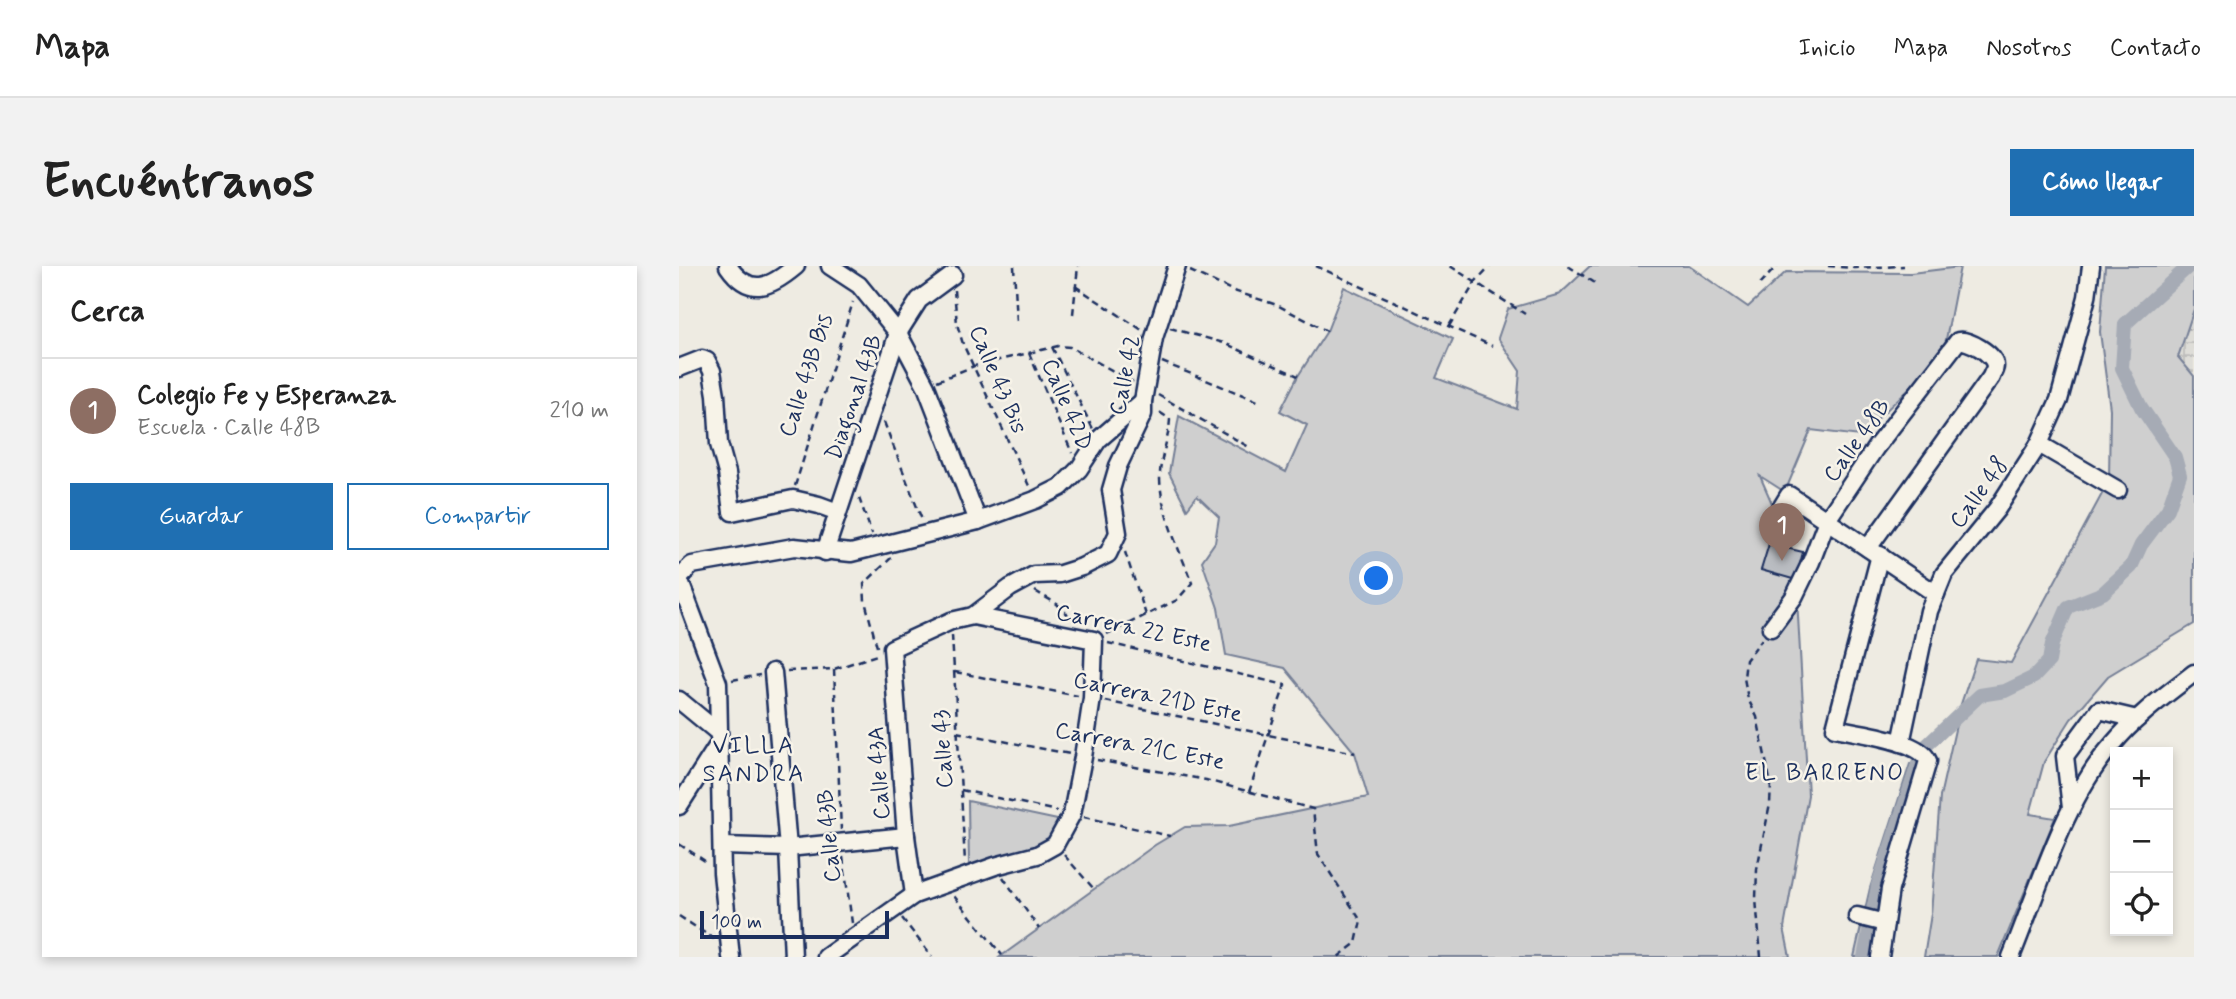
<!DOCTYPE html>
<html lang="es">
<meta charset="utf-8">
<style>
:root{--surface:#fff;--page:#f2f2f2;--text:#222;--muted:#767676;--line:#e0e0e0;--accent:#1f6fb2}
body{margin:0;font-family:Mynerve,sans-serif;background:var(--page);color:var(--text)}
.controls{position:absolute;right:21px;bottom:21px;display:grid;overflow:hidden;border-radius:0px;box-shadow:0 4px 10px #0003}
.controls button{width:63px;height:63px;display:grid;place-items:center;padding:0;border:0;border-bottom:2px solid var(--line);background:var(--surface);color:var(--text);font:35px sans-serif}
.scale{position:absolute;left:21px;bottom:18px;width:189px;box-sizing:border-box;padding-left:7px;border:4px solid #1b2f5e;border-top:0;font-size:19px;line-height:24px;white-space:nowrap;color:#1b2f5e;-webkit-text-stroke:5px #f7f3e8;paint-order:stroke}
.you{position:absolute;left:698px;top:313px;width:24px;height:24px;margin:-18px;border:5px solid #fff;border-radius:50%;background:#1a73e8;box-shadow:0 0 0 10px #1a73e833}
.badge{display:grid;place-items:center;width:46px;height:46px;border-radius:50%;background:var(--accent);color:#fff;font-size:23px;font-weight:700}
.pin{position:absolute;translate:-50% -58px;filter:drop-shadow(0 2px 4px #0008)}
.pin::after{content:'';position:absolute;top:37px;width:24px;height:21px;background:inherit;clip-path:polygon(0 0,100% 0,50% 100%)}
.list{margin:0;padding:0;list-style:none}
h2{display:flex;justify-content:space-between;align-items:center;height:91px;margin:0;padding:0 28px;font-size:30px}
h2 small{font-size:23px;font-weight:400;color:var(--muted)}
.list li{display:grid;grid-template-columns:46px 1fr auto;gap:21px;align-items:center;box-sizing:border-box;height:105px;padding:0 28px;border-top:2px solid var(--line)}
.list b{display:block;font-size:26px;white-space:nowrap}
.list p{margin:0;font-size:23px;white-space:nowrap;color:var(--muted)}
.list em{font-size:23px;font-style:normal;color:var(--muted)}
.actions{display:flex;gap:14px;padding:21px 28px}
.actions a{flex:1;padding:16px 0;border:2px solid var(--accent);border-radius:0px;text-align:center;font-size:24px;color:var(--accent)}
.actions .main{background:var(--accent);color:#fff}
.icon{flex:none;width:38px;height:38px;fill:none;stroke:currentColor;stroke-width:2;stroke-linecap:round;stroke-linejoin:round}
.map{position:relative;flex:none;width:1515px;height:691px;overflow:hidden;border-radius:0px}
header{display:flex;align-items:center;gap:42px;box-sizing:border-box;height:98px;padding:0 35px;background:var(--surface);border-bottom:2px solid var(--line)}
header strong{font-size:33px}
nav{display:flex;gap:38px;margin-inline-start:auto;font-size:24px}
.intro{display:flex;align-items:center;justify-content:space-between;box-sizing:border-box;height:168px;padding:0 42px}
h1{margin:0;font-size:49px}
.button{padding:18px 32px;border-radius:0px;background:var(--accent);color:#fff;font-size:24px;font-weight:700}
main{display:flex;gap:42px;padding:0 42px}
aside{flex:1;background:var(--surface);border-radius:0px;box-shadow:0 4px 10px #0003}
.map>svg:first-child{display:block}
.industrial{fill:url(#industrial-grid)}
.green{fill:#cfcfcf;stroke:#757f96;stroke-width:2}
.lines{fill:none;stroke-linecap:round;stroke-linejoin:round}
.canal{stroke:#a6abb5;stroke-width:14}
.building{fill:#babdc2;stroke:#1b2f5e;stroke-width:2}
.minor-casing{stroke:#1b2f5e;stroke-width:21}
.path{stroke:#1b2f5e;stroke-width:2.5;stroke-dasharray:7 5;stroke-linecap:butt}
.minor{stroke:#f7f3e8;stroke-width:16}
.labels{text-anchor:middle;stroke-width:5;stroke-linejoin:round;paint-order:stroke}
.street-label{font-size:23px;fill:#1b2f5e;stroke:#f7f3e8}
.neighbourhood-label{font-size:24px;letter-spacing:2px;fill:#1b2f5e;stroke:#f7f3e8}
</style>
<header>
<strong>Mapa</strong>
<nav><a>Inicio</a><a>Mapa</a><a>Nosotros</a><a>Contacto</a></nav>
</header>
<div class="intro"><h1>Encuéntranos</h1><a class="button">Cómo llegar</a></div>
<main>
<aside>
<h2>Cerca<small></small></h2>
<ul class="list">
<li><span class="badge" style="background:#8d6e63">1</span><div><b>Colegio Fe y Esperanza</b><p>Escuela · Calle 48B</p></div><em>210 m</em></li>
</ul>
<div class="actions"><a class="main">Guardar</a><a>Compartir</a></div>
</aside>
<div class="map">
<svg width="1515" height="691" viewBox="0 0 1515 691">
<defs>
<pattern id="industrial-grid" width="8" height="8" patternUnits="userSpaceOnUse" patternTransform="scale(1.75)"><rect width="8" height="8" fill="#deddd8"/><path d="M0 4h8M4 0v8" fill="none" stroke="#bebebc"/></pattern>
</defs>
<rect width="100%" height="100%" fill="#eeebe2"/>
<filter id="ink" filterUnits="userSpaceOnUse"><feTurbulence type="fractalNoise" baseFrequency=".0143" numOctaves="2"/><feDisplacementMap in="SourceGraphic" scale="14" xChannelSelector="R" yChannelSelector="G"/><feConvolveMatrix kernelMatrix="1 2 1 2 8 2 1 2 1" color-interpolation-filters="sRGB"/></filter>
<g filter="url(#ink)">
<path class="industrial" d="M1515,43V110L1499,91Z"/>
<g class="green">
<path d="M911,0H1010L1069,41L1107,6L1232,7L1281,1L1264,89L1181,170L1132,164L1106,226L1081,210L1113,283L1090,279L1117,314L1129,529L1105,662L1111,691H321L476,579L506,561L550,560L689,531L676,487L606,402L547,389L539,342L523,295L536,276L540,251L518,230L508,243L490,207L500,150L607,206L628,159L601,145L619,110L648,65L665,21L774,73L757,112L838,143L841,105L819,72L829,43L881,28Z"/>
<path d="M1426,0H1515V43L1499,91L1515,110V358L1429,410L1392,453L1365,496L1351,548L1376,552L1319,691H1245L1252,648L1261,531L1281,441L1297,393L1332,397L1430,215L1431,143L1421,66Z"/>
<path d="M1231,498H1243L1214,582L1192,691H1175L1191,622Z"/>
<path d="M289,535L383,555L374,570L360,580L290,600Z"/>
</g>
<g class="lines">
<g class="canal">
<path d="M1246,481L1301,429L1326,425L1355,411L1370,395L1373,378L1389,341L1424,327L1452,301L1462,279L1489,243L1501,209L1496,191L1462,141L1443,102L1446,58L1510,0"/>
<path d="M1185,691L1199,619L1240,495"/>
</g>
</g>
<path class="building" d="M1090,278L1124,286L1117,314L1082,304Z"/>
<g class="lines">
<g class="minor-casing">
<g id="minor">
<path d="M49,0C71,32 92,21 117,0"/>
<path d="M151,0L180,19L219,67L247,120L299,255"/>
<path d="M0,102L23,93L28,95L33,105L37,129L40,178L48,207L53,246L114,233L140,239L159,246"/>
<path d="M1360,178L1439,224"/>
<path d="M1099,247L1110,229L1257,328"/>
<path d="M146,286L219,67L240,34L274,9"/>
<path d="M0,311L13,299L115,281L172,287L299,255L356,234L382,221L400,203L419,174L464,135"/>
<path d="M0,313L39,417L43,607L52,691"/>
<path d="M1092,362L1115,331L1132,296L1148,254L1197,181L1279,75C1289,73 1316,88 1316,100C1316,104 1313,107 1312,111L1189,282"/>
<path d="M94,406L109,582L114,691"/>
<path d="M0,434L40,467"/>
<path d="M1222,477L1250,345L1265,308L1318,243L1360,178L1380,134L1408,31L1412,0"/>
<path d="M0,540L41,476"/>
<path d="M1392,542L1386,490L1420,444L1458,453"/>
<path d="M44,580L109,582L227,570"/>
<path d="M235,629L227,570L213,382L272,355L294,350L331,322L355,309L381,308L403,301L429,288L439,267L432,224L439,200L464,148V135L475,72L498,0"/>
<path d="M1178,650L1206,657"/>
<path d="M147,691L235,629L316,600L358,589L376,579L393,548L404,491L413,432L415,374L294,350"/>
<path d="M1201,691L1211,623L1249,495C1241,474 1178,467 1156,462L1201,289"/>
<path d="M1332,691C1360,623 1385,533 1434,478C1457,450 1487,429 1515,407"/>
</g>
</g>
<g class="path">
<path d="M335,0L338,57"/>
<path d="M637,0L813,80"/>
<path d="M771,0L846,48"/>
<path d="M889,0L916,17"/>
<path d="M1149,0L1175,2L1225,0"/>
<path d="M511,5L555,25L598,39L648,65"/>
<path d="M1081,18L1098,0"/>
<path d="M396,20L463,64"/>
<path d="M275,24L278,58L284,78L351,222"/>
<path d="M394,48L399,0"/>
<path d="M770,60L797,15L811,0"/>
<path d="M491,62L545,77L619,110"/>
<path d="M373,81L414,163"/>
<path d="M350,87L393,187"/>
<path d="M483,96L581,136"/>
<path d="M258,115L295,100L379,80L391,81L454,116"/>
<path d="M479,129L570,181"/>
<path d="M205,156L243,254"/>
<path d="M116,220L174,36"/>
<path d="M180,232L193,268"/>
<path d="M446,286L467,349"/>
<path d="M356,325L378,338L395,355"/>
<path d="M428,368L498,334L513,317C500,282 480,244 481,207C482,189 490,172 491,153L477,144"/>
<path d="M273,369L286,596"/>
<path d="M429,377L606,419L570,526"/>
<path d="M198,381L186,335L185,318L212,292"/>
<path d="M155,403L162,564"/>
<path d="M108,405L155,403L201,388"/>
<path d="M276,406L399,430"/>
<path d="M53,414L81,409"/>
<path d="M426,435L676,487"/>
<path d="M277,466L391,488"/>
<path d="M418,494L527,514L634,543L639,588L682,655L677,677L659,691"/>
<path d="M282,524L378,545"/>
<path d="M405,551L491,570"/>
<path d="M0,578L29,597"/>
<path d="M385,589L415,623"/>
<path d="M164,591L173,657"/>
<path d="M324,611L360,663"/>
<path d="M275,630L323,689"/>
<path d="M0,650L35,673"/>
<path d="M223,652L253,691"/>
<path d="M1082,691L1077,633L1078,603L1091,538L1092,519L1078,451L1069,433L1065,412L1067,394L1083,373"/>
</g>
<use href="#minor" class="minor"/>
</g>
</g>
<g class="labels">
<g class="street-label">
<text transform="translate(126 109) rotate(-72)" y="8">Calle 43B Bis</text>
<text transform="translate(445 109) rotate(-79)" y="8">Calle 42</text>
<text transform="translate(320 113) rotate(67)" y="8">Calle 43 Bis</text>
<text transform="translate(174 131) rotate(-71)" y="8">Diagonal 43B</text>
<text transform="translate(389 138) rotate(67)" y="8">Calle 42D</text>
<text transform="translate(1177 174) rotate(-54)" y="8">Calle 48B</text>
<text transform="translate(1299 226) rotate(-54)" y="8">Calle 48</text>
<text transform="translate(455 361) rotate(12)" y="8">Carrera 22 Este</text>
<text transform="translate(479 430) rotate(12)" y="8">Carrera 21D Este</text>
<text transform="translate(461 479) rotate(11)" y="8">Carrera 21C Este</text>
<text transform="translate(263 483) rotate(-93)" y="8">Calle 43</text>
<text transform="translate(199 507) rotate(-94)" y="8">Calle 43A</text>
<text transform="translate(149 570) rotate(-95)" y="8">Calle 43B</text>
</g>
<g class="neighbourhood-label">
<text x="75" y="487">VILLA<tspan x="75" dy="28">SANDRA</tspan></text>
<text x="1146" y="514">EL BARRENO</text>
</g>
</g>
</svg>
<div class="controls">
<button>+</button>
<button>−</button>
<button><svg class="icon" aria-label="locate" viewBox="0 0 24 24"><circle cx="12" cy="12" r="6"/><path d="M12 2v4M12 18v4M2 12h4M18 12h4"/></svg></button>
</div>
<div class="scale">100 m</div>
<div class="you"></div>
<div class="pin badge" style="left:1103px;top:295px;background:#8d6e63">1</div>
</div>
</main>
